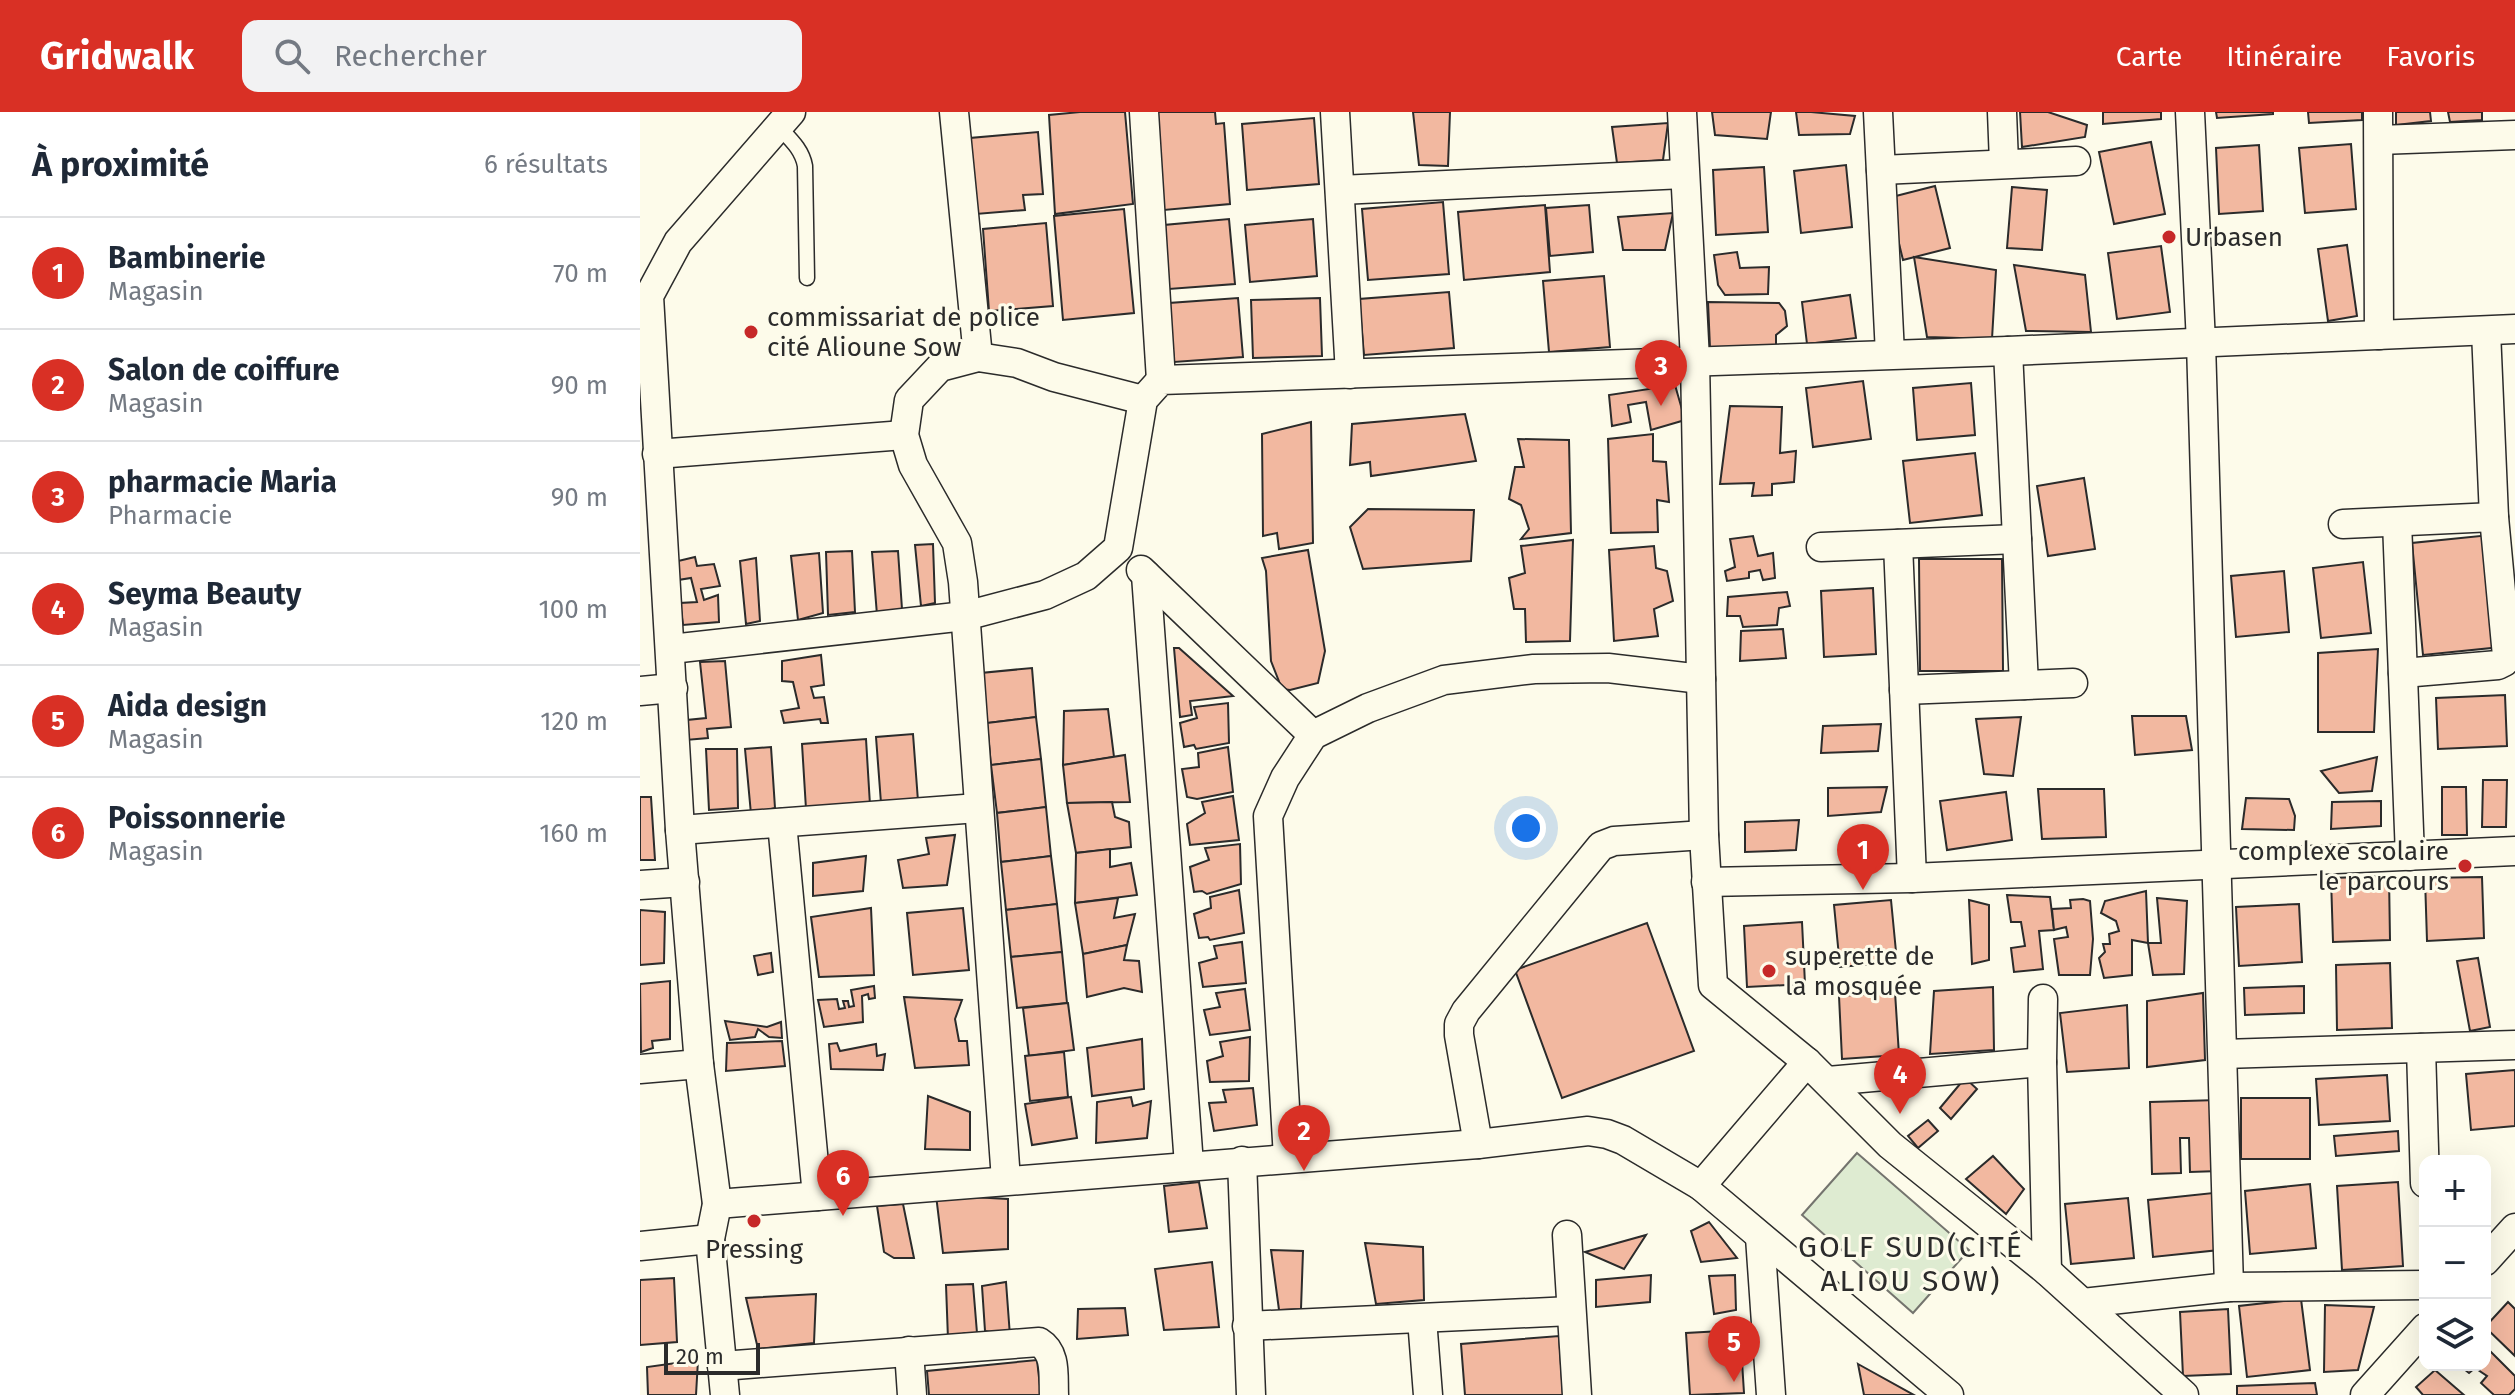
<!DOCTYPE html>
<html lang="fr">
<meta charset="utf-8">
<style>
:root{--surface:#fff;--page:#f2f2f3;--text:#1f2937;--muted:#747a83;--line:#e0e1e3;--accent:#d93025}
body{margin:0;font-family:"Fira Sans",sans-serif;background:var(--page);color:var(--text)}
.controls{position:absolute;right:24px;bottom:24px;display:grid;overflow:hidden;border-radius:16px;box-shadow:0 8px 32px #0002}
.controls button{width:72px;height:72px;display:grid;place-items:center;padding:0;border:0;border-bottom:2px solid var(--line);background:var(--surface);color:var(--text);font:40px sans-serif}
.scale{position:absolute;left:24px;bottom:20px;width:96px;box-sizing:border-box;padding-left:8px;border:4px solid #2b2b2b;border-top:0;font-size:22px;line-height:28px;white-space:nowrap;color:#2b2b2b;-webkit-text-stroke:6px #fdfbea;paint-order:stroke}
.you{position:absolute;left:886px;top:716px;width:28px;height:28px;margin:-20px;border:6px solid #fff;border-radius:50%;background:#1a73e8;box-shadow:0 0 0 12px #1a73e833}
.badge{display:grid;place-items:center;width:52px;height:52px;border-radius:50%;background:var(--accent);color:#fff;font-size:26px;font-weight:700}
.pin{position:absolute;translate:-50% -66px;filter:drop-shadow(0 2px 4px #0008)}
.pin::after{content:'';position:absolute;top:42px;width:28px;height:24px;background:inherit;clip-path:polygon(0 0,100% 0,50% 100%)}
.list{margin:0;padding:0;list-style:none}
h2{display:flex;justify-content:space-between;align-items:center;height:104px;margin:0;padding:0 32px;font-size:34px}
h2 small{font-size:26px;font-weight:400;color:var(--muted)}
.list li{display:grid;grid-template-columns:52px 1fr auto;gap:24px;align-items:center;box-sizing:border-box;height:112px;padding:0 32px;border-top:2px solid var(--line)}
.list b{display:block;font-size:30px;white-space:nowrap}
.list p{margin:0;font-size:26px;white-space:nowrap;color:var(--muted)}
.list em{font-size:26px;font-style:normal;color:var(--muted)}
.icon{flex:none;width:44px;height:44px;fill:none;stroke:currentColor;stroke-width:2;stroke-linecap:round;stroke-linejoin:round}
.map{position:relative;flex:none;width:1875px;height:1283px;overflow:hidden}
header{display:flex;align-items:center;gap:48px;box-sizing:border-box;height:112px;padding:0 40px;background:var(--accent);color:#fff}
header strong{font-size:38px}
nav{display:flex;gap:44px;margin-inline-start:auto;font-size:28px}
.search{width:560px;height:72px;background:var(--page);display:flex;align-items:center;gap:20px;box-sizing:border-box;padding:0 28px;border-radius:16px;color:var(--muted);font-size:30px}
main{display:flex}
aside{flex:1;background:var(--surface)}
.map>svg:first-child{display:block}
.green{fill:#deebd1;stroke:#74746e;stroke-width:2}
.building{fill:#f2b8a0;stroke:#2b2b2b;stroke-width:2}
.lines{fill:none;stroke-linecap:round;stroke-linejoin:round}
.lane-casing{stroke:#2b2b2b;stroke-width:17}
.street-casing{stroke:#2b2b2b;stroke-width:31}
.lane{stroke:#fdfbea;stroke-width:14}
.street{stroke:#fdfbea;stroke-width:28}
.poi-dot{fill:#c62828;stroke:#fdfbea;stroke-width:3}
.labels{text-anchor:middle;stroke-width:6;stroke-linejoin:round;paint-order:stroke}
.poi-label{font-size:26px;fill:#2b2b2b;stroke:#fdfbea;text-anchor:start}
.quarter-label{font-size:30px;letter-spacing:2px;fill:#2b2b2b;stroke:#fdfbea}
</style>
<header>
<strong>Gridwalk</strong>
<div class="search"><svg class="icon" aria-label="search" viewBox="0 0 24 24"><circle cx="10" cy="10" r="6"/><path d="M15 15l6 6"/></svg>Rechercher</div>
<nav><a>Carte</a><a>Itinéraire</a><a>Favoris</a></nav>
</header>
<main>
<aside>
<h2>À proximité<small>6 résultats</small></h2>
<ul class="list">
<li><span class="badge">1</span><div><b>Bambinerie</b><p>Magasin</p></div><em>70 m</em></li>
<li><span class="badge">2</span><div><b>Salon de coiffure</b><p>Magasin</p></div><em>90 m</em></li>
<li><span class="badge">3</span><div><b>pharmacie Maria</b><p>Pharmacie</p></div><em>90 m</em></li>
<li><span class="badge">4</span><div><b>Seyma Beauty</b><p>Magasin</p></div><em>100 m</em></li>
<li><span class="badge">5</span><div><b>Aida design</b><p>Magasin</p></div><em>120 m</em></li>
<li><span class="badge">6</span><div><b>Poissonnerie</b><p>Magasin</p></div><em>160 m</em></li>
</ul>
</aside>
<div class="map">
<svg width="1875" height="1283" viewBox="0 0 1875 1283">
<rect width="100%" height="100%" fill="#fdfbea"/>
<path class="green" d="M1217,1041L1329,1138L1273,1201L1162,1103Z"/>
<g class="building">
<path d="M440,0H485L493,92L415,102L409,3Z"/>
<path d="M516,0H575L576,12L584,11L590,92L524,98Z"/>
<path d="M773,0H810L808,54L779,53Z"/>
<path d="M1072,0H1131L1127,27L1075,23Z"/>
<path d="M1156,0H1171L1215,4L1210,22L1159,23Z"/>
<path d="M1380,0H1408L1447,13L1445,25L1382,35Z"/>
<path d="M1463,0H1521V7L1463,12Z"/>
<path d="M1576,0H1633V2L1577,6Z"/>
<path d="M1668,0H1722V8L1669,11Z"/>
<path d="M1756,0H1790L1791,9L1756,13Z"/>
<path d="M1808,0H1842V8L1810,10Z"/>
<path d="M674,6L679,72L607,78L602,12Z"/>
<path d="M1028,11L1023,48L977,51L972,15Z"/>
<path d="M398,20L403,82L383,83L385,98L336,102L330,26Z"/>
<path d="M1511,30L1525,102L1474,112L1459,40Z"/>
<path d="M1711,32L1716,97L1665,101L1659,36Z"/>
<path d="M1619,33L1623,99L1579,102L1576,36Z"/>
<path d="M1206,53L1212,115L1161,121L1154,59Z"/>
<path d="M1124,55L1128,120L1076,123L1073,58Z"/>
<path d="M1295,74L1310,136L1263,148L1248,86Z"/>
<path d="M1372,75L1407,78L1402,138L1367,136Z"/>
<path d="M803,90L809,162L728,168L722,97Z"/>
<path d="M905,93L910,160L824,168L818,100Z"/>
<path d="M949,93L953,140L910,144L906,96Z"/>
<path d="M484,97L494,201L423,208L414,104Z"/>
<path d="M1033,101L1025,138H983L978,105Z"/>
<path d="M589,107L595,172L529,177L524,113Z"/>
<path d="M673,107L677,164L610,170L605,113Z"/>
<path d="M406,111L413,194L349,199L343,117Z"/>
<path d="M1707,133L1717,204L1688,209L1678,137Z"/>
<path d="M1521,134L1530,200L1477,207L1468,141Z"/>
<path d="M1097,140L1100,156L1129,155L1128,182L1085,183L1078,173L1074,143Z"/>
<path d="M1274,145L1356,158L1352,227L1287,225Z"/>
<path d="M1374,153L1445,163L1451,220L1386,219Z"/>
<path d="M964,164L970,235L909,240L903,169Z"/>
<path d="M809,180L814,236L724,243L719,187Z"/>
<path d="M1210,183L1216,226L1167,232L1162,190Z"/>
<path d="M598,186L603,245L534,250L529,191Z"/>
<path d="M680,186L682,244L613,246L611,188Z"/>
<path d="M1068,190L1139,191L1145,199L1147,214L1136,223V238L1070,236Z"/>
<path d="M1223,269L1231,327L1173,335L1166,276Z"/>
<path d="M1331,271L1335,323L1277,328L1273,276Z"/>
<path d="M1035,273L1045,308L1011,318L1006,290L988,293L991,310L972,314L969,283Z"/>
<path d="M1090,294L1142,295L1140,341L1156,339L1154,370L1132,372V383L1112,384L1114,371L1080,372Z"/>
<path d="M825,302L836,349L731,364L730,350L710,353L712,312Z"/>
<path d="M671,310L673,431L639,437L637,421L623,424L622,322Z"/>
<path d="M1013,322V349L1026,350L1029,390L1017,388L1018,420L971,421L968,327Z"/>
<path d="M878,327L929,328L931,421L881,427L889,417L881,393L869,387L875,355H884Z"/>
<path d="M1335,341L1342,403L1270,411L1263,349Z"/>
<path d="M1444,366L1455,437L1408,444L1397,374Z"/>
<path d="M728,397L834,398L831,449L723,457L710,415Z"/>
<path d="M1850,423L1861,535L1783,543L1772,431Z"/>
<path d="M1113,424L1118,444L1133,441L1135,466L1123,468L1120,458L1109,460V466L1087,469L1085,459L1095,455L1090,427Z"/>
<path d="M933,428L930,529L886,530L885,497H874L869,466L885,461L881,434Z"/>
<path d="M293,432L295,491L281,494L275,433Z"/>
<path d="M1014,434L1016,456L1027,459L1033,489L1014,497L1018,524L974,529L969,438Z"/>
<path d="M668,438L685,539L678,571L650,578L642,577L631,549L626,459L622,446Z"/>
<path d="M212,439L215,500L188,503L186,440Z"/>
<path d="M258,439L262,497L237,503L232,440Z"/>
<path d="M179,441L183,501L158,508L151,444Z"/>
<path d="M55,445L57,454L74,452L80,474L61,477L64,488L78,483L79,510L43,513L40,491L57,490L51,466L38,468L34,450Z"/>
<path d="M116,446L120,509L106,512L100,449Z"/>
<path d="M1279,447H1362L1363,559H1280Z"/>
<path d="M1723,450L1731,521L1681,526L1673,456Z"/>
<path d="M1644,459L1649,520L1596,525L1591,464Z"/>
<path d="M1233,476L1236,542L1184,545L1181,479Z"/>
<path d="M1147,480L1150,494L1139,496L1137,513L1103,515L1100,504H1087L1088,485Z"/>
<path d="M1143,517L1146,546L1100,549L1101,519Z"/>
<path d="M534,536H539L593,584L550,589L552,603L540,605Z"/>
<path d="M1738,537L1734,620H1678V541Z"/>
<path d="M181,543L184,573L171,575L174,586L184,585L188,611H181L180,607L144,611L141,599L159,596L153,570L142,569V549Z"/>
<path d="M85,549L91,615L67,617L68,626L46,628L47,608L66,606L60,550Z"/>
<path d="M392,556L396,605L347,611L341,561Z"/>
<path d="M1865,583L1867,634L1798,637L1796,586Z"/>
<path d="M588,591L589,631L556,637L554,633L544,635L540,611L557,606L554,595Z"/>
<path d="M468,597L474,645L423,653L424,599Z"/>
<path d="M1492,604H1546L1552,638L1495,643Z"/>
<path d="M396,605L401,647L351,653L347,611Z"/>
<path d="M1381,605L1373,664L1344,662L1336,607Z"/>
<path d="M1241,612L1238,639L1181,641L1183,614Z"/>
<path d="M273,622L278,689L241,691L236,625Z"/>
<path d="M226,627L230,693L166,697L162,632Z"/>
<path d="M131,635L135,696L111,702L105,637Z"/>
<path d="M588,635L593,680L557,687L547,685L542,657L559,655L558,641Z"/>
<path d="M66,637H97L98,696L69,698Z"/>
<path d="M485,643L490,690L427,691L423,653Z"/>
<path d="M1737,645L1732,679L1699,681L1681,659Z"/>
<path d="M401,647L406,695L357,701L351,653Z"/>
<path d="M1843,668H1867L1866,715H1842Z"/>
<path d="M1247,675L1241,700L1188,704V676Z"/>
<path d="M1802,675H1826L1827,723H1802Z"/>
<path d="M1398,677H1464L1466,725L1402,727Z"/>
<path d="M1366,680L1372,728L1307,738L1300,689Z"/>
<path d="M593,684L599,728L550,733L547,712L565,701L562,690Z"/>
<path d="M0,685H11L15,748H0Z"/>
<path d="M1606,686L1649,687L1655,704L1654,718L1602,717Z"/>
<path d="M1741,689V714L1691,717L1692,690Z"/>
<path d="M472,690L475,705L489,710L491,735L436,741L427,691Z"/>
<path d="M406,695L411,744L361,750L357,701Z"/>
<path d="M1159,708L1156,738L1105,740V710Z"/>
<path d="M315,723L307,773L263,776L258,748L289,742L286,726Z"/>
<path d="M600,732L601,772L567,782L562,779L554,780L550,755L569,748L565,736Z"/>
<path d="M470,737V755L491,751L497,783L435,791L436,741Z"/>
<path d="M226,744L223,779L173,784V751Z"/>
<path d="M411,744L417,792L366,798L361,750Z"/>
<path d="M1749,764L1750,828L1693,830L1691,766Z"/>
<path d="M1842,765L1844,826L1787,829L1785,766Z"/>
<path d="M599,778L604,821L570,828L568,825L559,826L554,802L571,796L570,785Z"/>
<path d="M1506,779L1508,831L1492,828V863L1464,866L1459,846L1465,840L1463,832H1470L1469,822L1479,819L1476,809L1461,801L1465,789Z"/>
<path d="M1367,783L1410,785L1414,818L1399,819L1403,857L1374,860L1371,836L1385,834L1381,810H1371Z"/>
<path d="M478,786L474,806L495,802L487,833L443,842L435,791Z"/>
<path d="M1517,786L1547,789L1544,862L1513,863L1508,831H1521Z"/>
<path d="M1443,787L1450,789L1453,827L1450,863H1419L1414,827L1428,825L1426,815L1414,818L1412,797L1431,796L1430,788Z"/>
<path d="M1251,788L1257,850L1200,855L1194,793Z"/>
<path d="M1329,788L1349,793V848L1332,852Z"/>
<path d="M417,792L422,840L371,845L366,798Z"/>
<path d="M1659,792L1662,850L1599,854L1596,795Z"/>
<path d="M231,796L234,863L179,865L171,805Z"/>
<path d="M323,796L329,858L273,863L267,801Z"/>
<path d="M0,798L25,800L24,851L0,853Z"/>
<path d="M1162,810L1165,872L1107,875L1104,814Z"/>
<path d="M1007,811L1054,939L922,986L875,858Z"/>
<path d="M602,830L606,871L563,875L559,851L577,846L574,834Z"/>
<path d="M487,833L484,848L499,849L502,880L484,876L447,885L443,842Z"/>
<path d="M422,840L427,891L377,896L371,845Z"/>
<path d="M131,841L133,860L118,863L114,844Z"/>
<path d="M1838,846L1850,915L1830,919L1817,849Z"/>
<path d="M1750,851L1752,916L1697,918L1696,853Z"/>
<path d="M30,869V927L12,929L13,936L1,940L0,872Z"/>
<path d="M234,874L235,886L229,887L228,882L222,884L223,910L184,915L178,888L197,887L199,897L205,896L203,889H208L209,895L214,894L211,878Z"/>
<path d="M1664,874V901L1605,903L1604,876Z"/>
<path d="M1353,875L1354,938L1290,942L1294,879Z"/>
<path d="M605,877L610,918L570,923L564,898L580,895L576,881Z"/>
<path d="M1255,880L1259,943L1202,947L1199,884Z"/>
<path d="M1563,881L1565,948L1507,955V889Z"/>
<path d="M264,885L322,888L315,907L319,929H327L329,953L275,956Z"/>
<path d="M428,891L434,938L389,944L383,896Z"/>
<path d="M1487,893L1489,956L1427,960L1420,901Z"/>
<path d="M85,909L127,915L141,910L142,926L129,925L118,917L115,925L90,928Z"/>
<path d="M610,925L609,969L570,970L567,949L583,944L580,930Z"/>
<path d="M502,927L504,977L452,984L447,936Z"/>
<path d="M142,929L145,954L86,959L87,931Z"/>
<path d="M197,931L200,939L236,932L237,944L245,942L243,958L191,957L189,932Z"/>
<path d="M424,940L428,985L390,989L385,944Z"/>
<path d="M1875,958V1014L1831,1018L1826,962Z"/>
<path d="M1747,963L1750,1009L1679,1013L1676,967Z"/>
<path d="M1325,966L1337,977L1311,1007L1300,996Z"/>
<path d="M613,976L617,1013L574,1019L569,991L586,990L583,978Z"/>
<path d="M288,984L330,1000V1038L285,1037Z"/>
<path d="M431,985L437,1026L392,1033L385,992Z"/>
<path d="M491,985L493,994L511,989L507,1026L456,1031L457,990Z"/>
<rect x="1601" y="986" width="69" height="61"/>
<path d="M1578,988L1579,1059L1550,1060L1549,1026H1540L1541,1061L1512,1062L1510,990Z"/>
<path d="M1288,1008L1298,1019L1278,1036L1268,1024Z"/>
<path d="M1758,1019L1759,1039L1696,1044L1694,1024Z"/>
<path d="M1353,1044L1384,1077L1366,1102L1326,1067Z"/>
<path d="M559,1070L567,1116L529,1120L524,1074Z"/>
<path d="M1758,1070L1763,1154L1702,1158L1697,1074Z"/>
<path d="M1670,1072L1676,1136L1610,1142L1605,1079Z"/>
<path d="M1573,1081L1579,1138L1513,1145L1508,1088Z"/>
<path d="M296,1083L368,1087V1137L303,1141Z"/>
<path d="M1488,1086L1494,1146L1431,1152L1425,1092Z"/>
<path d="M263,1092L274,1146H254L244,1140L237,1094Z"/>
<path d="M1069,1110L1097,1146L1061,1150L1051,1119Z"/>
<path d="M1006,1123L984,1157L945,1140Z"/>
<path d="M725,1131L783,1135L784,1188L736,1192Z"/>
<path d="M631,1138L663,1139L661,1197L639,1198Z"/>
<path d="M572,1150L579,1215L524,1218L515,1157Z"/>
<path d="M1011,1163L1010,1190L956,1195V1168Z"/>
<path d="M1095,1163L1096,1198L1074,1202L1069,1164Z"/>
<path d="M34,1166L37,1230L0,1233V1168Z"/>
<path d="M366,1170L370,1224L345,1219L342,1174Z"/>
<path d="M333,1172L337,1221H325L308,1227L306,1173Z"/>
<path d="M176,1182L174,1231L118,1237L106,1186Z"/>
<path d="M1661,1187L1670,1258L1607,1265L1599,1194Z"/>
<path d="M1868,1190L1875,1197V1244L1845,1215Z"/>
<path d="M1685,1193L1734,1195L1718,1258L1684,1260Z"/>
<path d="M485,1196L488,1223L437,1227L438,1197Z"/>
<path d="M1588,1197L1591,1262L1543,1264L1540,1200Z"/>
<path d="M1100,1218L1104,1281L1050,1283L1046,1221Z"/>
<path d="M919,1224L923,1283H825L821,1232Z"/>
<path d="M1845,1234L1875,1264V1277L1869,1283H1854L1841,1271L1847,1264L1835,1256L1829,1261L1819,1253H1845Z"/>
<path d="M58,1248L56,1283H8L7,1255Z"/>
<path d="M397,1248L401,1283H289L287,1259Z"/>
<path d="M1218,1252L1274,1283H1224Z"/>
<path d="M1795,1258L1824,1283H1783L1776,1275Z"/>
<path d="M1675,1271L1677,1283H1597V1274Z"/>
</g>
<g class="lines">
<g class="lane-casing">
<path id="lane" d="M138,14C150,27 162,37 165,54L167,166"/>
</g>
<g class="street-casing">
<g id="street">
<path d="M314,0L338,245"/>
<path d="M504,0L521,268"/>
<path d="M695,0L710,262"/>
<path d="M1042,0L1055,248L1064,723L1073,873L1167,950L1250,1033L1407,1159L1544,1283"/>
<path d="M1238,0L1250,242"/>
<path d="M1362,0L1364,51"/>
<path d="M1550,0L1561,231L1589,1175"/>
<path d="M1738,0L1739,223"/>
<path d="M1739,28L1875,23"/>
<path d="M1241,58L1436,49"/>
<path d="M700,78L1044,62"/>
<path d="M1368,239L1384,573"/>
<path d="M17,342L264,323"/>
<path d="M1757,410L1770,744"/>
<path d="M1703,412L1854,405"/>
<path d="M1258,432L1272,766"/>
<path d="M1181,435L1377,427"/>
<path d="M501,458L673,623"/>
<path d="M506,463L549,1053"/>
<path d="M31,537L325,504L405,483L446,464L478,436L503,288L521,268L1368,239L1875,217"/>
<path d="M1763,561L1858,553L1864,550L1867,544L1854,405L1846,219"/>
<path d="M1264,578L1433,571"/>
<path d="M0,579L33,576"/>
<path d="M142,711L177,1084"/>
<path d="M40,718L338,696"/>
<path d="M1066,770L1272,766L1875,739"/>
<path d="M0,773L45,770"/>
<path d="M1403,887L1402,950L1407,1159"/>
<path d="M1781,936L1785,1071"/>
<path d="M1583,942L1875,933"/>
<path d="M0,957L59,952"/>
<path d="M1188,969L1402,950"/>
<path d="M838,1032L819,923V912L826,899L961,734L974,729L1064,723"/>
<path d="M648,1046L628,704L645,666L673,623L728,596L804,568L894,557L968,556L1061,567"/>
<path d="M602,1049L611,1283"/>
<path d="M366,1068L323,470L317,431L273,353L264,323L269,288L300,255L338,245L377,251L414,265L503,288"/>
<path d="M1061,1074L1167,950"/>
<path d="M77,1092L838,1032L948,1019L967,1022L983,1028L1061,1074L1309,1283"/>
<path d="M927,1123L937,1283"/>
<path d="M1120,1125L1131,1283"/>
<path d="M0,1134L70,1127"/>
<path d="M1845,1149L1875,1116"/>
<path d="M1443,1191L1589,1175L1785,1173"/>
<path d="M782,1207L788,1283"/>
<path d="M607,1214L931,1199"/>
<path d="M269,1239L272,1283"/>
<path d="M82,1254L399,1230C417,1241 413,1264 414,1283"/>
<path d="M85,1283L70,1127L77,1092L59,952L40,718L9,184L38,130L151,0"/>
<path d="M1725,1283L1785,1216"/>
</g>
</g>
<use href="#lane" class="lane"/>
<use href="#street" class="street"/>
</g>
<g class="poi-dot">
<circle cx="1529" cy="125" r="8"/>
<circle cx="111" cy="220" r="8"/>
<circle cx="1825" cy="754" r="8"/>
<circle cx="1129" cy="859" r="8"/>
<circle cx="114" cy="1109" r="8"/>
</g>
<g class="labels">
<g class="poi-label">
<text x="1545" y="134">Urbasen</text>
<text x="127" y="214">commissariat de police<tspan x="127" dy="30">cité Alioune Sow</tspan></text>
<text x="1809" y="748" text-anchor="end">complexe scolaire<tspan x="1809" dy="30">le parcours</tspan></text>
<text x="1145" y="853">superette de<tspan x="1145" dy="30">la mosquée</tspan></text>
<text x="114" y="1146" text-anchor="middle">Pressing</text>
</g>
<g class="quarter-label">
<text x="1271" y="1145">GOLF SUD(CITÉ<tspan x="1271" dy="34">ALIOU SOW)</tspan></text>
</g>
</g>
</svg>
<div class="controls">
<button>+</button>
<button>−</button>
<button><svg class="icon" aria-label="layers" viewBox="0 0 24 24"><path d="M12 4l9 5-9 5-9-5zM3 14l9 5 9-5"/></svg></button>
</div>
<div class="scale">20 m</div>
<div class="you"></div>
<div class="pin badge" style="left:1223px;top:778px">1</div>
<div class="pin badge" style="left:664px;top:1059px">2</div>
<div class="pin badge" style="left:1021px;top:294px">3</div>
<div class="pin badge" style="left:1260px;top:1002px">4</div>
<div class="pin badge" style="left:1094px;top:1270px">5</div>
<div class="pin badge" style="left:203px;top:1104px">6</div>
</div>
</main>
